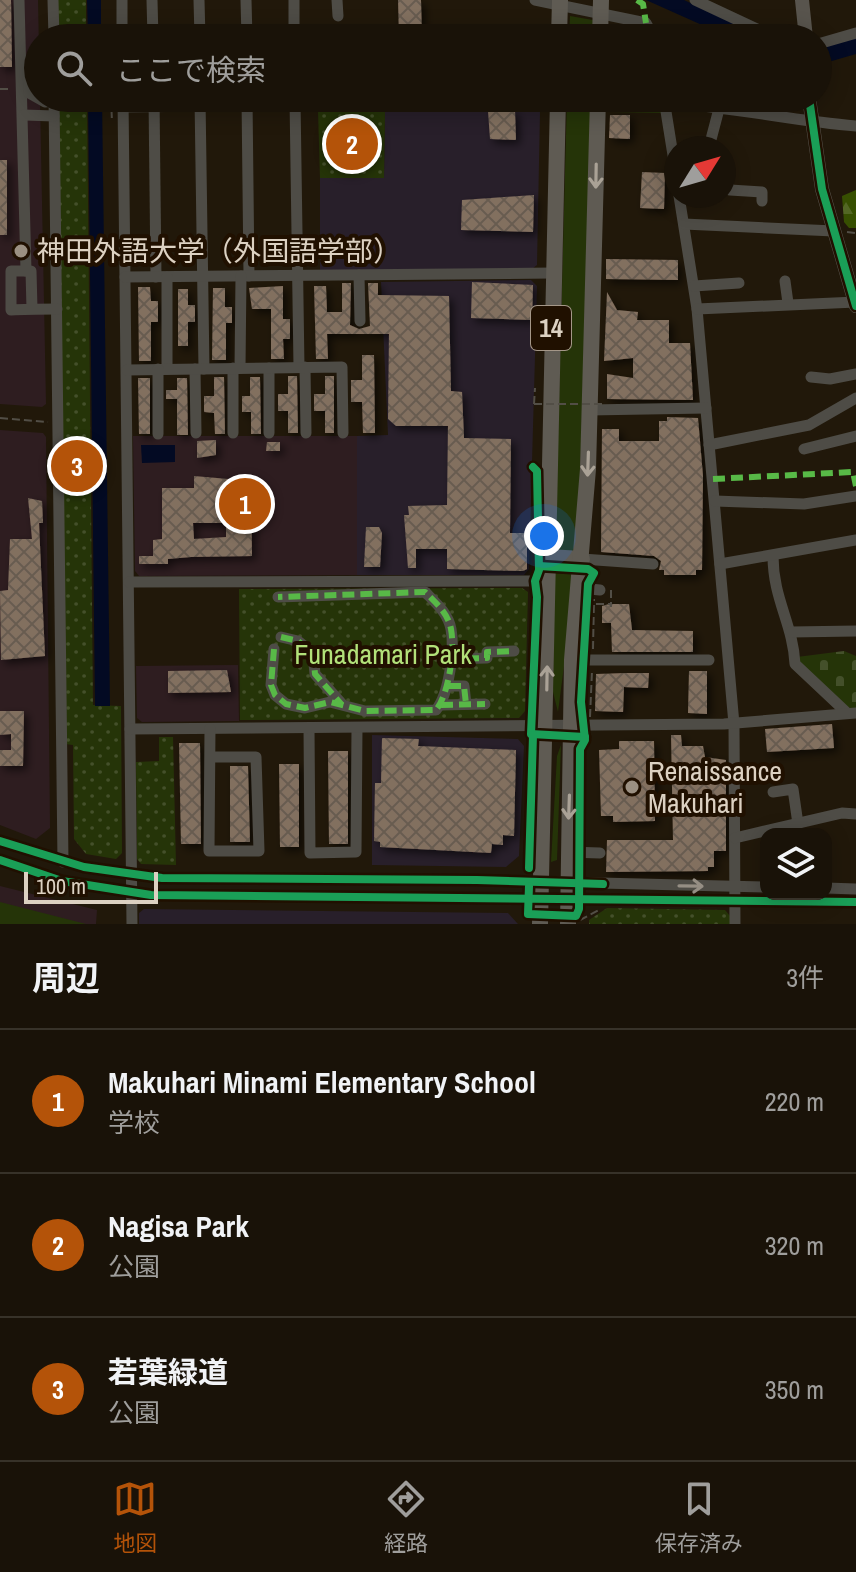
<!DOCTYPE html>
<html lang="ja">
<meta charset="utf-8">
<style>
:root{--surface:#191208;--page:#262016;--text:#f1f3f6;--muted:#9f9e9c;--line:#373229;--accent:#b45309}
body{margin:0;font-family:"Archivo Narrow","Noto Sans JP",sans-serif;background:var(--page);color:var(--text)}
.controls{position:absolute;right:24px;bottom:24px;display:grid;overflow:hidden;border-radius:16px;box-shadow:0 4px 20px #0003}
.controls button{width:72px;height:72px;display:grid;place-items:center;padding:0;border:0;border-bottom:2px solid var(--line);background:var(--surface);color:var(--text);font:40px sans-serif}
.compass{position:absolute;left:664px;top:136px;width:72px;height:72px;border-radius:50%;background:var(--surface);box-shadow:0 4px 20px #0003;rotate:53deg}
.scale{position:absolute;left:24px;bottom:20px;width:134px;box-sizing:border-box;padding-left:8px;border:4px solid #dcd1c2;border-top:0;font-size:22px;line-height:28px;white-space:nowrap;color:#dcd1c2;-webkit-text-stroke:6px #201000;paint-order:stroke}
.you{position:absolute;left:544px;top:536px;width:28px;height:28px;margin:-20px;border:6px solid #fff;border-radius:50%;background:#1a73e8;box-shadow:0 0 0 12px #1a73e833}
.badge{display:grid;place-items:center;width:52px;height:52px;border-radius:50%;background:var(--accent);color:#fff;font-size:26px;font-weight:700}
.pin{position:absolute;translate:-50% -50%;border:4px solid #fff;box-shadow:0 2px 8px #0006}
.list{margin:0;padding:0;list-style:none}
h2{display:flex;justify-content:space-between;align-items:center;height:104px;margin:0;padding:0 32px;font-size:34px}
h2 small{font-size:26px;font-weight:400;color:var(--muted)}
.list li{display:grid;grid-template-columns:52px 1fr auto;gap:24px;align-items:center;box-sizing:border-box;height:144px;padding:0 32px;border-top:2px solid var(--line)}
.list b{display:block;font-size:30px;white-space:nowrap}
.list p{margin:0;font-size:26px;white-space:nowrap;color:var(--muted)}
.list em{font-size:26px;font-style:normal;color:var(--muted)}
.icon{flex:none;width:44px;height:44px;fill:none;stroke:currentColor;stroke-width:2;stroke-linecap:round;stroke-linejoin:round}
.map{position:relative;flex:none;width:856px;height:924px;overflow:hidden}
.search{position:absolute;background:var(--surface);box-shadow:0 4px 20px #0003;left:24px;right:24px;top:24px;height:88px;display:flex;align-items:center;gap:20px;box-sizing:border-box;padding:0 28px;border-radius:44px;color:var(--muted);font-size:30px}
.sheet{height:536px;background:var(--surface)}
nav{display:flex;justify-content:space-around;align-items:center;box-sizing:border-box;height:112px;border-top:2px solid var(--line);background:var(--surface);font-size:22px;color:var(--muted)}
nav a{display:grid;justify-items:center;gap:4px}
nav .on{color:var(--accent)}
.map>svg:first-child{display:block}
.commercial{fill:#281f2a}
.education{fill:#2e1d20}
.green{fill:#253408}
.forest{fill:url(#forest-firs)}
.cemetery{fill:url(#cemetery-stones)}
.park{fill:url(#park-dots)}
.water{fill:#030a23}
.building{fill:url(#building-cross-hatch);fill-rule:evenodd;filter:url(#shadow)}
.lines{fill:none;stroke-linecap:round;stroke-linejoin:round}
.path{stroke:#524e46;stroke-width:2;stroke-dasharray:8 4;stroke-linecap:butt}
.minor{stroke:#4e4c46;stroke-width:11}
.major{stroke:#58544d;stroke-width:14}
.highway{stroke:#5f5b53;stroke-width:16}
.path-bridge{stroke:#524e46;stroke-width:2;stroke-dasharray:8 4;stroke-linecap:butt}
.quiet{stroke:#58b947;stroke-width:6;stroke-dasharray:12 6;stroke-linecap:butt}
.cycleway-casing{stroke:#201000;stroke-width:13}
.cycleway{stroke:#1a9f57;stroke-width:8}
.oneway{stroke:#aaa296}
.oneway2{stroke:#958e84}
.poi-dot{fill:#9b9082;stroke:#201000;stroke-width:3}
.labels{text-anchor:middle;stroke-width:8;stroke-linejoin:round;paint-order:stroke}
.shield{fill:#201000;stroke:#a49788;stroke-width:2}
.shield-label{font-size:26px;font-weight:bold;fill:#dcd1c2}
.poi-label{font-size:28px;fill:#dcd1c2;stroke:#201000;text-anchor:start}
.park-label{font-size:28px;fill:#b2e179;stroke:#201000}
</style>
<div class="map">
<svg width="856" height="924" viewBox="0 0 856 924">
<defs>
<pattern id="forest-firs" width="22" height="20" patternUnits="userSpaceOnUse" patternTransform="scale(2)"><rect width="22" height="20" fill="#374f01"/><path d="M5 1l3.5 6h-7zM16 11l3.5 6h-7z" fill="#536724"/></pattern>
<pattern id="cemetery-stones" width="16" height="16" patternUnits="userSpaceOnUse" patternTransform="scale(2)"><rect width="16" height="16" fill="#253408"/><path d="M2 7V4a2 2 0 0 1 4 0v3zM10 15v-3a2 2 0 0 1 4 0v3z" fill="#44502a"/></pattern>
<pattern id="park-dots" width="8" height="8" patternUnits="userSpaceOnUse" patternTransform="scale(2)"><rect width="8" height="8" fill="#253408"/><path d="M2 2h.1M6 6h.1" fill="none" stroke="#44502a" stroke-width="1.8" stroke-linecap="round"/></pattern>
<pattern id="building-cross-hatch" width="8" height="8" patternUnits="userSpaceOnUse" patternTransform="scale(2)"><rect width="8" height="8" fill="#826f5f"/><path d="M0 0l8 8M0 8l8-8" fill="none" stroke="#685c50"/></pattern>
<filter id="shadow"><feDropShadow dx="4" dy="4" stdDeviation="4" flood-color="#0009"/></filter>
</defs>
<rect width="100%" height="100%" fill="#21180a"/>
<g class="commercial">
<path d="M536,108L540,112L537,265L532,269L320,271V178H384L385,110Z"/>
<path d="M531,280L537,286L529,569L524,575H357V436L388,435L381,282Z"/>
<path d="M372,735L518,739L524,746L519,856L506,867L372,865Z"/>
<path d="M144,909L508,913L518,924H139V913Z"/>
</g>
<g class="education">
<path d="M0,0H38L46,404L42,407L0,404Z"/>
<path d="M0,430L43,433L46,437L50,828L36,839L0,825Z"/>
<path d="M133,436H357V575L139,576L135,571Z"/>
<path d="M238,665L239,721L142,722L137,718L136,666Z"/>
<path d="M0,886L97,910L96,924H0Z"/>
</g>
<g class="green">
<path d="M570,16L593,20L592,38H569Z"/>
<path d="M567,98H591L578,552H555Z"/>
<path d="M554,573L576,574L558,712L553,692Z"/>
<path d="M561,745L557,860L551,862L557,756Z"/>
<path d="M0,902L86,924H0Z"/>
</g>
<path class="forest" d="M856,190V228H849L844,222L842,196Z"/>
<path class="cemetery" d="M844,651L856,656V709L845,707L798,665L797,657Z"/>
<g class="park">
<rect x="58" y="0" width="28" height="38"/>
<path d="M59,98H87L93,705L121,706L122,853L116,859L86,854L74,839L73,745L65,744Z"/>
<path d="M610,98H634L635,107H661V113L610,112Z"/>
<path d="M318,110H385L384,178H320Z"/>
<path d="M522,588L528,592L525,711L519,718L240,720L239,589Z"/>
<path d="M159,737H173L176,865L141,864L137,859L136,762L159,761Z"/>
<path d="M607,908L725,910L730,916V924H589V920Z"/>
</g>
<g class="water">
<path d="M87,0H101V38H88Z"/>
<path d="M646,0H684L764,38H731Z"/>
<path d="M856,36V54L818,65V47Z"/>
<path d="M88,98H102L110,706H95Z"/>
<path d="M141,445H175V462L142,463Z"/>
</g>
<g class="building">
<path d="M0,0H11L12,67H0Z"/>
<path d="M398,0H421L422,38H399Z"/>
<path d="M488,111H515L516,140L490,139Z"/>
<path d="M610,115H630V139L609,138Z"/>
<rect x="0" y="160" width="7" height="75"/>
<path d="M642,172L665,173L664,209L640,208Z"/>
<path d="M534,195L533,232L461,230L462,200Z"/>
<path d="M606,259L678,260V280L606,279Z"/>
<path d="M472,282L533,285L532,320L471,318Z"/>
<path d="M342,283H351L350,325L359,329L370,326L368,283H378V295L449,296L451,391L462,392L464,438L511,439L510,533H527V569L523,571L447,569V549H416V568H408L404,515H409L408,506L447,505L448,426H396L388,419L389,334H327L328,359H316L314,286H326L327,312H342Z"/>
<path d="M283,286V319H290V339H283L284,359H271V309H252L249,288Z"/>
<path d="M138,287H150L151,301H158V322H151V361H139Z"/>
<path d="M213,288H225V307H232V323H226V360H212Z"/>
<path d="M178,289H188V305H195V322H188V346H178Z"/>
<path d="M607,292L617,310L638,312L637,320H669V343H690L693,400L607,399V374L633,378V358L604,361Z"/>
<path d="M362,355H374L375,433H363L362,402H351V380H362Z"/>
<path d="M288,376H297L298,433H288V411H278V394H288Z"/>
<path d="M325,376H334V433H325V411H314V394H325Z"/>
<path d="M214,377H224L225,434H215L214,413L204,412V396H214Z"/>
<path d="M250,377H260L261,434H251V412H242V396H250Z"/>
<path d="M138,378H150V434H139Z"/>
<path d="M177,378H187L188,435H177V399H166V390H177Z"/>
<path d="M667,417L698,418L703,476L702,570H696V575H664V570H659L661,561L654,556L601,552L602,429H619V441H659V421H667Z"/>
<path d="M216,440V455L197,458V441Z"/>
<path d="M267,442H280V451H266Z"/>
<path d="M194,476L251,481L252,556L191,557L168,559V564H139V556H153V540L162,539V488H194ZM193,523H226V537L194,539Z"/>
<path d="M28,498L42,501L43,523H39L45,656L1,660L0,591L8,590L10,539H32Z"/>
<path d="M366,527H379L382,533L380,567H364Z"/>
<path d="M609,604H629L632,630L693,631V652H612L611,623H602V606Z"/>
<path d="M227,670L231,692L168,693V671Z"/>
<path d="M689,671H707V714L688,713Z"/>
<path d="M625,673H649L648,688L624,687L623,712L595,711L596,674Z"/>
<path d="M0,711H24L23,766H0V750H11V734L0,735Z"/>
<path d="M832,724L834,748L767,752L765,729Z"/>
<path d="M671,735H681L682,746H703L705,757L726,760V851H714V867H708V871L606,872L607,840H673Z"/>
<path d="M382,738L419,739L418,746L516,750L514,836L503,835V845L492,844L491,853L380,847V842L374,841L375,783H381Z"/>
<path d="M619,741H654L655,821L613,822V816H601L599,750L619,749Z"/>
<path d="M179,743H200L201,844H181Z"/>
<path d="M328,751H348V844H329Z"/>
<path d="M279,764H299V847H280Z"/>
<path d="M230,766H248L250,842H230Z"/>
</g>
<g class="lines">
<g class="path">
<path d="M0,89H12"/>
<path d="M111,98L112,122"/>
<path d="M847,232L856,233"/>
<path d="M534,404L535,388"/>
<path d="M0,418L48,422"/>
<path d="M611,590V607"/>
<path d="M596,604H611"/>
<path d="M593,649L594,599"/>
<path d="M590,717L592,671"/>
<path d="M580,920L599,910"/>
</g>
<g class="minor">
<path d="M19,0L26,271"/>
<path d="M53,0L54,38"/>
<path d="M122,0V38"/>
<path d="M152,0L153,38"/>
<path d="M199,0L200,38"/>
<path d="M246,0L247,38"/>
<path d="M294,0V38"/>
<path d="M337,0L338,16"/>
<path d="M535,0L646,23L654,38"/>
<path d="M695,0L776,38"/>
<path d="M818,44L856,33"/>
<path d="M38,60L28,69L29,93L45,102L54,101"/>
<path d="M54,98L63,862"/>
<path d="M123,98L132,924"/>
<path d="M154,98L156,277"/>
<path d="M200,98L204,369"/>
<path d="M247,98L249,276"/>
<path d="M295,99L299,367"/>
<path d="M664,99L676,174"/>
<path d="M665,103C729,106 792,121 856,126"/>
<path d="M123,107L558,102"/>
<path d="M24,115L54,116"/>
<path d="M706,148L709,147L720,105"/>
<path d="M724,172L730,190L762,192V201"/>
<path d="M679,196L697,309L734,724L735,924"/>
<path d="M684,224L834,231"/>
<path d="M359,275L360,321"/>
<path d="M125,277L553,273"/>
<path d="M785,281L788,303"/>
<path d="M694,286L739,283"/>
<path d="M32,309L31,271H11V310C26,309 42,309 57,309"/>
<path d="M697,309L856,302"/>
<path d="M305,367L306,433"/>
<path d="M233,368V433"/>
<path d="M240,368L241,276"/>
<path d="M269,368V433"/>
<path d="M167,369V277"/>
<path d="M195,369L196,433"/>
<path d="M127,370L342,367L343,433"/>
<path d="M811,377L830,379L856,374"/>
<path d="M589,410L706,408"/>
<path d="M158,434V369"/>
<path d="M709,445L809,425L856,398"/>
<path d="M804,449L856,436"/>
<path d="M715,501L804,504L856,496"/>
<path d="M773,556C773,599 793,624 795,664L846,712"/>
<path d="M582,559L653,564"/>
<path d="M720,564L856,540"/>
<path d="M129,582L548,581"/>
<path d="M579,588L600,590"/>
<path d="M791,632L856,631"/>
<path d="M281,637L298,641L313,653L315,674L342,704"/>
<path d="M274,649L271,685L275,695L286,704L305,708L330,702L365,711L436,710C449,694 455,650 451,629C448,613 436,603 425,592L278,597"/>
<path d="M449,659L487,658V652L514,651"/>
<path d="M572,660H709"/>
<path d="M449,686H464L466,704"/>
<path d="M441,705L485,704"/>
<path d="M309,728L310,853L356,852L357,728"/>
<path d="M130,729L724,724L856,713"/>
<path d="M210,757H256L259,851H209L210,729"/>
<path d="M773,792L793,789L798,824"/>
<path d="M735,838L842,813L856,814"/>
<path d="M0,841L84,867L162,878L477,880L766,887"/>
<path d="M568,852L600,853"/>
<path d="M0,860L62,881L151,895L856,902"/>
<path d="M826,888L856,889"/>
</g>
<g class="major">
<path d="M802,0L806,38"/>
<path d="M809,98L822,189L856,306"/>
</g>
<g class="highway">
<path d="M559,38L560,0"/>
<path d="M600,38L601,0"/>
<path d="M548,557L582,559"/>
<path d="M540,924L558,98"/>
<path d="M568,924L572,660L588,469L598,98"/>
</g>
<path class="path-bridge" d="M534,404H604"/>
<g class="quiet">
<path d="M637,0L643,4L646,23"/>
<path d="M713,479L853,472L856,486"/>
<path d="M281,637L298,641L313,653L315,674L342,705"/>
<path d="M274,649L271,685L275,695L286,704L305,708L330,702L365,711L436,710C449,694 455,650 451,629C448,613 436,603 425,592L278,597"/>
<path d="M449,659L487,658V652L514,651"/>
<path d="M449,686H464L466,704"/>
<path d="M441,705L485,704"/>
</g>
<g class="cycleway-casing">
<g id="cycleway">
<path d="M809,98L822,189L856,306"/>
<path d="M533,467L537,471L539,570L535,581L537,597L531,734L585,737"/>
<path d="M0,841L84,867L162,878L477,880L603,884"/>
<path d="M0,860L62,881L151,895L856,902"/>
<path d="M529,868L533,735"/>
<path d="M529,886L528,914L576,916L579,909L580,749L585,740L581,702L588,584L594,573L588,569L539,566"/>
</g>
</g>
<use href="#cycleway" class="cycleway"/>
</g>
<defs><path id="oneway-shaft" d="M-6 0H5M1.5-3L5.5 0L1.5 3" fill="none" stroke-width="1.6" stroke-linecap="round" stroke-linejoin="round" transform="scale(2)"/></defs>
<g class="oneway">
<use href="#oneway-shaft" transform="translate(596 176) rotate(91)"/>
<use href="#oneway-shaft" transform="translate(588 464) rotate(92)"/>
<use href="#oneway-shaft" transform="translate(547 678) rotate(-89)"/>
<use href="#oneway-shaft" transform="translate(569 807) rotate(92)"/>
</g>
<use class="oneway2" href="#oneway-shaft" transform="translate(691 886) rotate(1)"/>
<g class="poi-dot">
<circle cx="21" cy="251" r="8"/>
<circle cx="632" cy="787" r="8"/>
</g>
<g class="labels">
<rect class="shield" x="531" y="306" width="40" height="44" rx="6"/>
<g class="shield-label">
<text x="551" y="337">14</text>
</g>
<g class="poi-label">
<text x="37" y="261">神田外語大学（外国語学部）</text>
<text x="648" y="781">Renaissance<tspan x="648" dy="32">Makuhari</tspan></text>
</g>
<g class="park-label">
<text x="383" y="664">Funadamari Park</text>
</g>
</g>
</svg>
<div class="controls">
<button><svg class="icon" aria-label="layers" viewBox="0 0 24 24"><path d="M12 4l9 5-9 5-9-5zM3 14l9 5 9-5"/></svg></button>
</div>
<svg class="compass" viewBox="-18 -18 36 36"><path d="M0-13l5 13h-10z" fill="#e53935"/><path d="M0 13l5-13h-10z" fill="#9f9e9c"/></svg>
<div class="scale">100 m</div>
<div class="you"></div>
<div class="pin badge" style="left:245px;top:504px">1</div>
<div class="pin badge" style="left:352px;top:144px">2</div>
<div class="pin badge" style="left:77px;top:466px">3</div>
<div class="search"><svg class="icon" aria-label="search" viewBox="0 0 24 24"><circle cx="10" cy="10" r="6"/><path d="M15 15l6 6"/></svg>ここで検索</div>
</div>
<section class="sheet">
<h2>周辺<small>3件</small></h2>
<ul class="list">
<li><span class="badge">1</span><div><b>Makuhari Minami Elementary School</b><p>学校</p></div><em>220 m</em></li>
<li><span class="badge">2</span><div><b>Nagisa Park</b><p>公園</p></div><em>320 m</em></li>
<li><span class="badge">3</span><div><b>若葉緑道</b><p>公園</p></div><em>350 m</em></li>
</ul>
</section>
<nav>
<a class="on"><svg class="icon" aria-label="map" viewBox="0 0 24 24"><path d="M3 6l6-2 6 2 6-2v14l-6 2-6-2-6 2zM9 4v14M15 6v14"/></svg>地図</a>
<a><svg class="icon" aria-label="directions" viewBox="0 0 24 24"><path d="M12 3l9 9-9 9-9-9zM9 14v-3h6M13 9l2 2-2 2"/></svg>経路</a>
<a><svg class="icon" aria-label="saved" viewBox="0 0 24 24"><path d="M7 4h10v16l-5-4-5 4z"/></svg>保存済み</a>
</nav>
